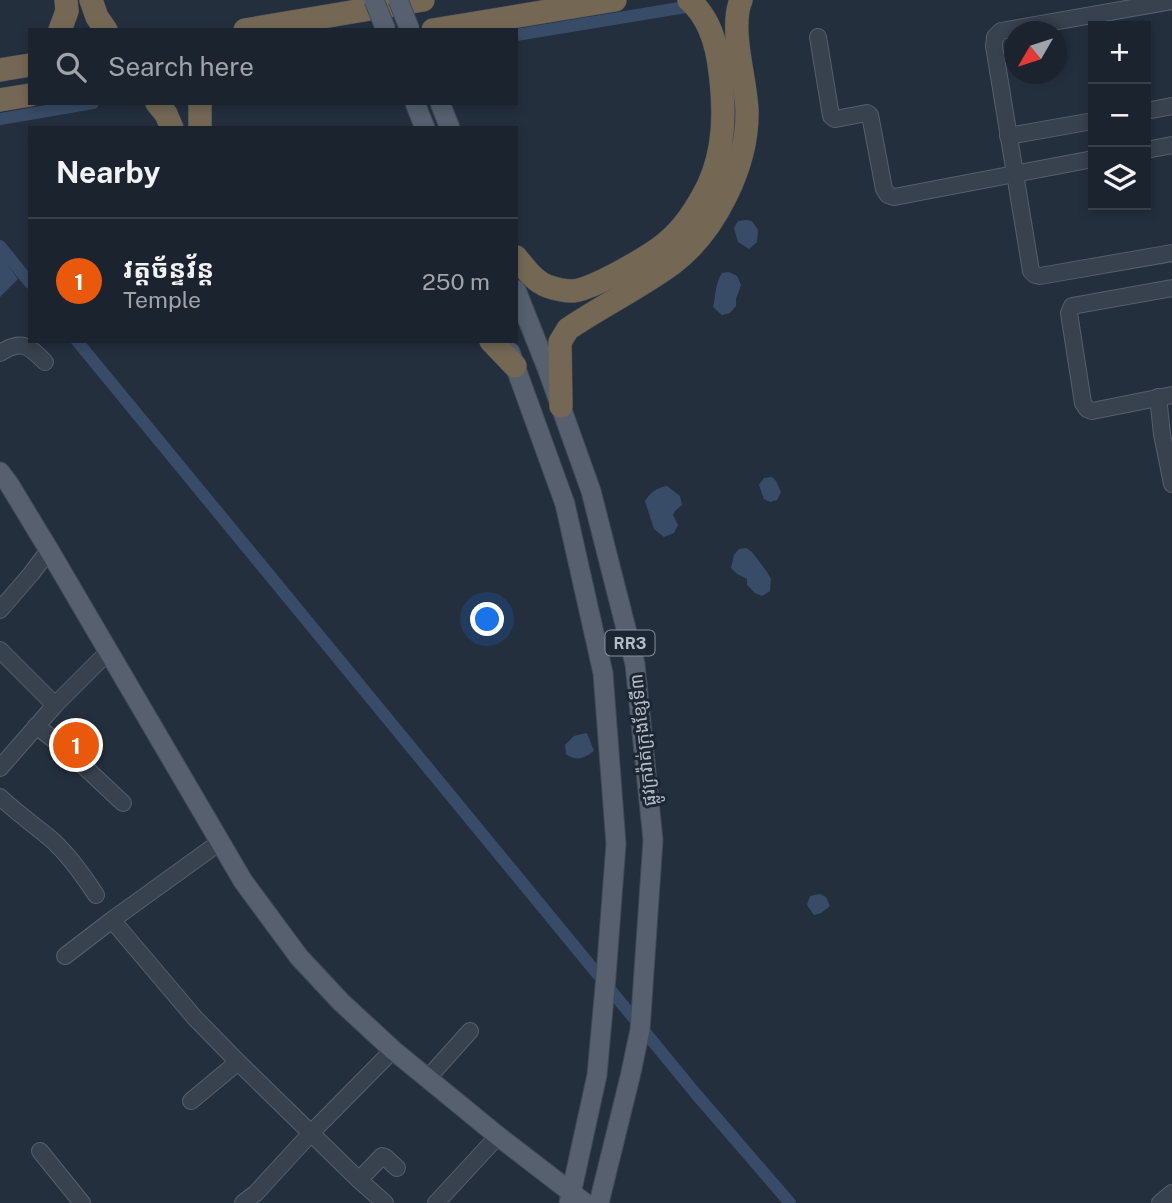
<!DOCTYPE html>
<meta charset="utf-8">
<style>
:root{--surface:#1b232e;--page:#242b36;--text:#f1f3f6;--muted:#a0a4aa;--line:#39404a;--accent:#ea580c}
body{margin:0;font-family:"Public Sans","Noto Sans Khmer",sans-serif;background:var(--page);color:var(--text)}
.controls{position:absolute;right:21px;top:21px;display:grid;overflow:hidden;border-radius:0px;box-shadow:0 4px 10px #0003}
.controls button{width:63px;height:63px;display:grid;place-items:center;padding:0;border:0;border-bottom:2px solid var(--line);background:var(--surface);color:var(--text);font:35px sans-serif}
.compass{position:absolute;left:1004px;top:21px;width:63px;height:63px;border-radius:50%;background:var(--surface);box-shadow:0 4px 10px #0003;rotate:231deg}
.you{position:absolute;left:488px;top:620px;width:24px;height:24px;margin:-18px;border:5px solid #fff;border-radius:50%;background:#1a73e8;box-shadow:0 0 0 10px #1a73e833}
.badge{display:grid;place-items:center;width:46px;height:46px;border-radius:50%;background:var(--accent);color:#fff;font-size:23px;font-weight:700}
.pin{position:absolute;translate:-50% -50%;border:4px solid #fff;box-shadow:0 2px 7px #0006}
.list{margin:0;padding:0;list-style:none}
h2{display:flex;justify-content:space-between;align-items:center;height:91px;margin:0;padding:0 28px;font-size:30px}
h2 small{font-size:23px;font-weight:400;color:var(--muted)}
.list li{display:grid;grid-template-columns:46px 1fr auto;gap:21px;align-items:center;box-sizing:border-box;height:126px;padding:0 28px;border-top:2px solid var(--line)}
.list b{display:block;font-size:26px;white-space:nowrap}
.list p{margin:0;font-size:23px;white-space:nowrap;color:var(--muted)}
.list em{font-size:23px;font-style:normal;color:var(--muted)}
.icon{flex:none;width:38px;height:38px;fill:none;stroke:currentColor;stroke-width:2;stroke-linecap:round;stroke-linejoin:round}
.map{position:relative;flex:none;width:1172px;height:1203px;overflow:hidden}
.search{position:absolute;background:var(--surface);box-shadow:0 4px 10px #0003;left:28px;top:28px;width:490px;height:77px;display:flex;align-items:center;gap:18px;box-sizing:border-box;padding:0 24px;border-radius:0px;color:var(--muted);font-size:26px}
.panel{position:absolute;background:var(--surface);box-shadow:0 4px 10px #0003;left:28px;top:126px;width:490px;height:217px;border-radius:0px}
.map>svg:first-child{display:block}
.water{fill:#394c67}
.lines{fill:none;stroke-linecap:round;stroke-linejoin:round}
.canal{stroke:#394c67;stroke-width:12}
.minor-casing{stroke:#565f6c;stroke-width:18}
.major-casing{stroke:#414a57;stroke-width:21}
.highway-casing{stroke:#434c59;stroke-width:24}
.minor{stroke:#38414e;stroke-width:16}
.major{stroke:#56606e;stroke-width:19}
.highway{stroke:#746855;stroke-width:23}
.major-bridge-casing{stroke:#414a57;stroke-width:21;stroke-linecap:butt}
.major-bridge{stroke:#56606e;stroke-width:19}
.labels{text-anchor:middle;stroke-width:6;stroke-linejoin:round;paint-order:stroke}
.shield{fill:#1d2633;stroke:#878f9c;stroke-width:2}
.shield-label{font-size:16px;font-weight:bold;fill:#b4bcc9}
.street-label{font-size:18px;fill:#b4bcc9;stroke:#1d2633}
</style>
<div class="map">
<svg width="1172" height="1203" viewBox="0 0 1172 1203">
<rect width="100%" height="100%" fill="#242f3e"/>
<g class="water">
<path d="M746,220L752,221L758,230L757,242L749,249L738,242L734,228L738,221Z"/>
<path d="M0,254L18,279L0,297Z"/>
<path d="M729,272L737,276L741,285L736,299V306L730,313L722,315L713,307C716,296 715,283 722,273Z"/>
<path d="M772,477L776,481L781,492L777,500L770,502L764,499L759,485L764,478Z"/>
<path d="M667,486L680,496L682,505L675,511L673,515L678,525L674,533L664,537L654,529L645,501C651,492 656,488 667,486Z"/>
<path d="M746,548L752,552L767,572L771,579L770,591L762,596L755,593L747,585V579L737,574L731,568L734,555L739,549Z"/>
<path d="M587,733L594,751C584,758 577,762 566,754L565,745L574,736Z"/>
<path d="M820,894L826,897L830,906L821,913L814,915L807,905L810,896Z"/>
</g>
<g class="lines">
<g class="canal">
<path d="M516,35L686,7"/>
<path d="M0,119L93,103"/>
<path d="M0,246L30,283"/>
<path d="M77,341L696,1094L790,1203"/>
</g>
<g class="minor-casing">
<g id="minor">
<path d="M1172,1L1001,31L995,37L994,46L1031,271L1035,275L1040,276L1172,253"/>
<path d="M818,37L831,116L835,119L867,113L870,115L884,189L888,195L894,197L1093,159"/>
<path d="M1146,111L1172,106"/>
<path d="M1008,136L1093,121"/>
<path d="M1146,150L1172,145"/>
<path d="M1172,288L1072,306L1069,313L1083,403L1087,409L1092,411L1172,395"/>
<path d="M0,353C22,339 29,346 45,362"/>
<path d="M1158,397L1162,434L1172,484"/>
<path d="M0,610L31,574L49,550"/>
<path d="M0,650L55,705"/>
<path d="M36,726L61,745L123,803"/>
<path d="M0,768L55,705L108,652"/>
<path d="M0,797C16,812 34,825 51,839C69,855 83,875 96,895"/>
<path d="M112,920L195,1018L238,1062L359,1180L385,1203"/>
<path d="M65,956L112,920L220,842"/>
<path d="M427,1079L470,1031"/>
<path d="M191,1101L238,1062"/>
<path d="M40,1151L82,1203"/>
<path d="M359,1180L382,1156L385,1157L397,1168"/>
<path d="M243,1203L256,1193L312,1132L393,1050"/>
<path d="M436,1203L498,1136"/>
<path d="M1160,1203L1172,1193"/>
</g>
</g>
<g class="major-casing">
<g id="major">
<path d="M415,103L425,128"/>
<path d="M440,103L450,128"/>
<path d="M516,290L547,368L591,491L635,664L653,840L640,1030L630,1077L599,1203"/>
<path d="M510,352L565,504L603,673L616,844L606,976L597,1075L569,1203"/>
<path d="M0,472L9,484L49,550L243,881L299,957L341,1002L393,1050L498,1136L585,1203"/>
</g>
</g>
<g class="highway-casing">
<g id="highway">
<path d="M91,0L97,17L106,30"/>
<path d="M60,30L67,11L66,0"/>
<path d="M245,30L423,0"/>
<path d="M433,30L615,0"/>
<path d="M0,70L30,65"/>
<path d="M0,100L30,95"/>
<path d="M157,103L166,114L172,128"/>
<path d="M200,128V103"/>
<path d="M516,257C525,268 534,281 547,286C555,289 565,291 573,291C593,289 651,256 667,242C684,228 698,206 708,186C725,150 725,110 720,71C717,45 710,18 689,0"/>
<path d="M491,341L515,366"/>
<path d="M561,406L560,342L568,329C602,306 639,288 672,264C715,232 748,165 747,111C746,79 729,29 741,0"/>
</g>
</g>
<use href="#minor" class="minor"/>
<use href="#major" class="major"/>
<use href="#highway" class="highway"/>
<g class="major-bridge-casing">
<g id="major-bridge">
<path d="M374,0L386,30"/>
<path d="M398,0L410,30"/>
</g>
</g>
<use href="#major-bridge" class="major-bridge"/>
</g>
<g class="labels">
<rect class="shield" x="605.5" y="630.5" width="49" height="25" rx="5"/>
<g class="shield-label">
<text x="630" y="649">RR3</text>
</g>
<g class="street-label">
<text transform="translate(643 740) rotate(-96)" y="6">ផ្លូវក្រវ៉ាត់ក្រុងខ្សែទី៣</text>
</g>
</g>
</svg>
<div class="controls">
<button>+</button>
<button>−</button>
<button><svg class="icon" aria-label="layers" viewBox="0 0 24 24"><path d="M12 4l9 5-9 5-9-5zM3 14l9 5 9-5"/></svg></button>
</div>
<svg class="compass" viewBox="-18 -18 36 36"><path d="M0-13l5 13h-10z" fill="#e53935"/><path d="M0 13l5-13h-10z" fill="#a0a4aa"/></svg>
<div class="you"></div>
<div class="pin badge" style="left:76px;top:745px">1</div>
<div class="search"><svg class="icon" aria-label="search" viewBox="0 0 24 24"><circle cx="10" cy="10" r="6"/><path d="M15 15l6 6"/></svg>Search here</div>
<section class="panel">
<h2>Nearby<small></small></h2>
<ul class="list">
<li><span class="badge">1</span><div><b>វត្តច័ន្ទវ័ន្ត</b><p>Temple</p></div><em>250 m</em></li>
</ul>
</section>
</div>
